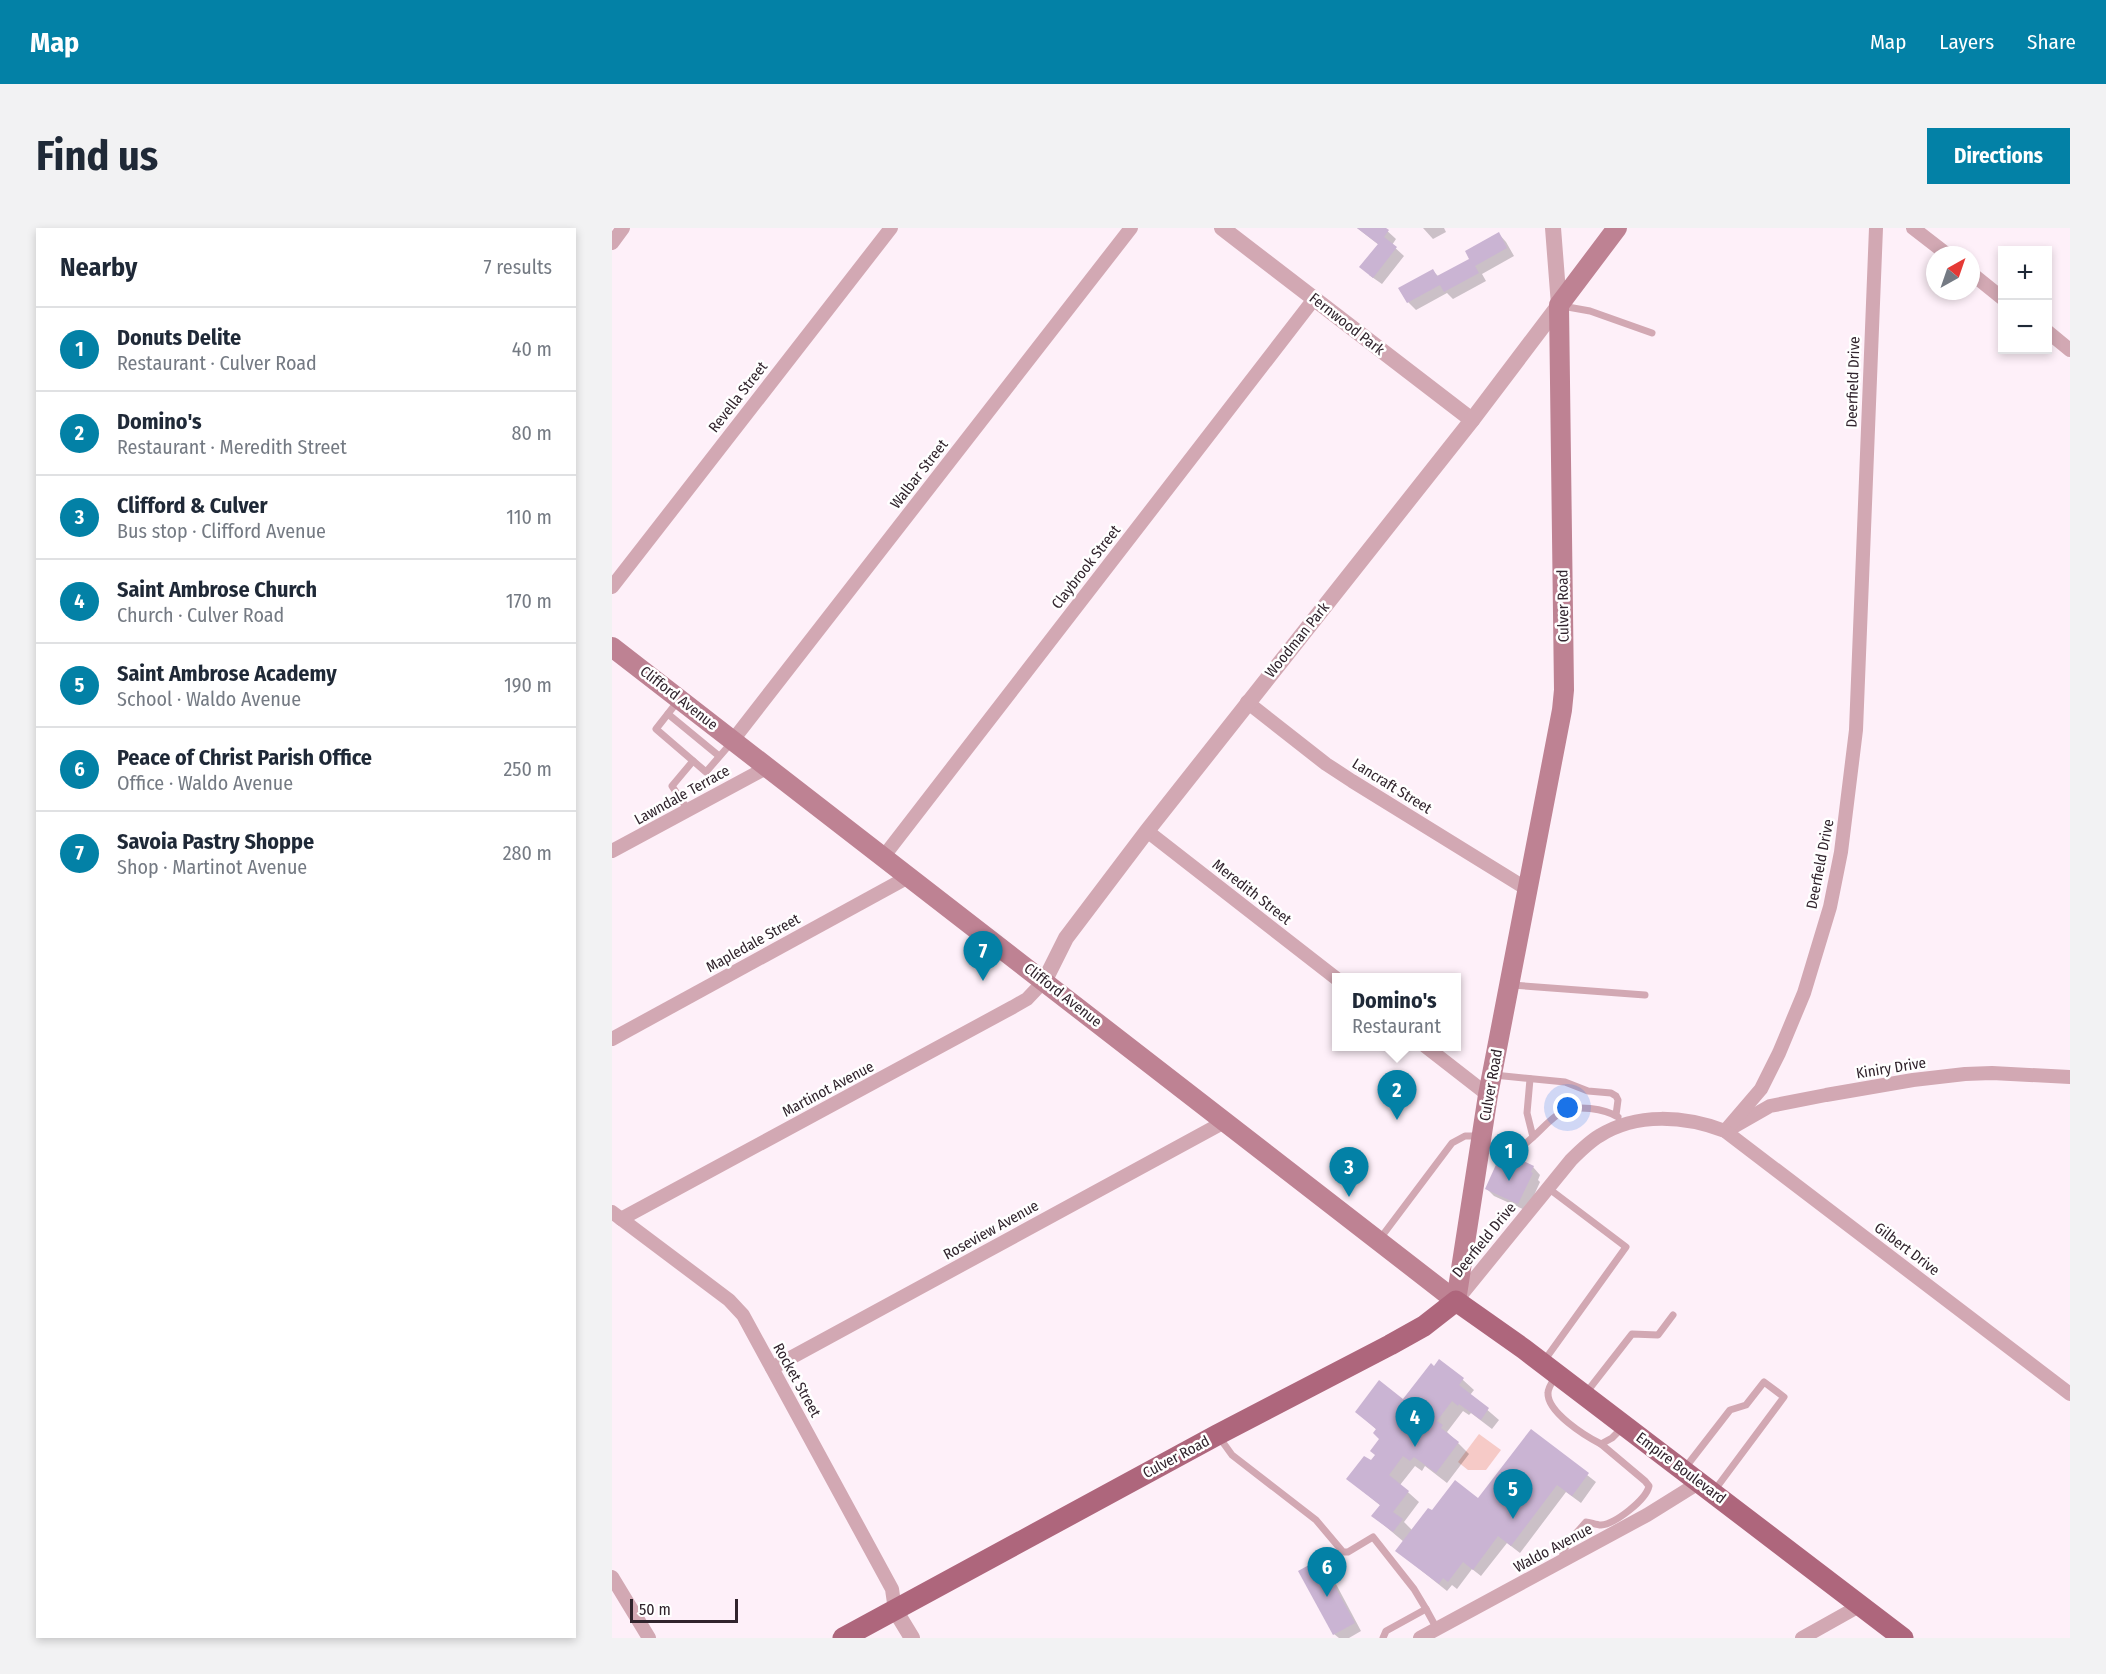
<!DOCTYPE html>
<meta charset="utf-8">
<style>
:root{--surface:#fff;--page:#f2f2f3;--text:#1f2937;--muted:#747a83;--line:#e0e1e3;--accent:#0381a6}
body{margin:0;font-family:"Fira Sans Condensed",sans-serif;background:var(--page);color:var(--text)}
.controls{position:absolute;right:18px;top:18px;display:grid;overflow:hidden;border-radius:0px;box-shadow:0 3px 9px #0003}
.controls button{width:54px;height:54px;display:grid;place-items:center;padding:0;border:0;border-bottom:2px solid var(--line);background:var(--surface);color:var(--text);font:30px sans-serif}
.compass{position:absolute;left:1314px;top:18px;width:54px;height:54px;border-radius:50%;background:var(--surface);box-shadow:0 3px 9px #0003;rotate:40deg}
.scale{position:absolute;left:18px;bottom:15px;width:108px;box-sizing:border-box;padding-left:6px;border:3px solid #31242d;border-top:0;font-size:16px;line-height:21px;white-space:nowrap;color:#31242d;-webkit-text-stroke:4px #fff;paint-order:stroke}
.you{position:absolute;left:956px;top:880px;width:21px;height:21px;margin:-15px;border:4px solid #fff;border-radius:50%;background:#1a73e8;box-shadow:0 0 0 9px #1a73e833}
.badge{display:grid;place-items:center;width:39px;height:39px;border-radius:50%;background:var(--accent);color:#fff;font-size:20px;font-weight:700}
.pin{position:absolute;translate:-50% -50px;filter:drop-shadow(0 2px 3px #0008)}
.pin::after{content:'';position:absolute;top:32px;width:21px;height:18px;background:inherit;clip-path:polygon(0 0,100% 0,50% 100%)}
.popup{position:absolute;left:720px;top:745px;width:129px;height:78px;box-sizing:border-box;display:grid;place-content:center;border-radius:0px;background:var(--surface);filter:drop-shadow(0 2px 4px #0005);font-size:20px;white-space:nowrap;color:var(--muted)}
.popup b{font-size:22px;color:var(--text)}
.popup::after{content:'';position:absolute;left:50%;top:100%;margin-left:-12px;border:12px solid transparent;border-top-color:var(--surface)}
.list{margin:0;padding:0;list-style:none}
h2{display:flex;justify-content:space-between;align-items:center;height:78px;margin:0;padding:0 24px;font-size:26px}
h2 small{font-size:20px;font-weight:400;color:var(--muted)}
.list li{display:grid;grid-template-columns:39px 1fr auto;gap:18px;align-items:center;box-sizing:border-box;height:84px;padding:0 24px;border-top:2px solid var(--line)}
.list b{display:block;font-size:22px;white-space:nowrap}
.list p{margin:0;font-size:20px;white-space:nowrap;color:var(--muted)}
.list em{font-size:20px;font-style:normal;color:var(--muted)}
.map{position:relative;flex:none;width:1458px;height:1410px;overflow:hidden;border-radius:0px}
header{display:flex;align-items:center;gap:36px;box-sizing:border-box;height:84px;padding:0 30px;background:var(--accent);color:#fff}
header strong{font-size:28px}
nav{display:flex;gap:33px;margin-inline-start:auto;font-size:21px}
.intro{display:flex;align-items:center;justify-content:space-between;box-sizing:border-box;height:144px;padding:0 36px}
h1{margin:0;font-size:42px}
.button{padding:15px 27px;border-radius:0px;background:var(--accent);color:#fff;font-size:21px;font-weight:700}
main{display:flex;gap:36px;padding:0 36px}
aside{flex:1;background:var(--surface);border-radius:0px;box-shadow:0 3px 9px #0003}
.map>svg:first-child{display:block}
.green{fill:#f6cac7}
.shadow{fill:#0003}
.building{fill:#cab4d3}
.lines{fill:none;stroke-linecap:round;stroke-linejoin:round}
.service{stroke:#d2a8b3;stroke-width:7}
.minor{stroke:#d2a8b3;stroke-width:14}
.tertiary{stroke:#d2a8b3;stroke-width:16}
.secondary{stroke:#be8293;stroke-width:20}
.primary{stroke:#ae667c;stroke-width:21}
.labels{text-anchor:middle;stroke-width:5;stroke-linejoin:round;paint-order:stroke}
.street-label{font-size:15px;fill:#31242d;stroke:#fff}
</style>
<header>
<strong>Map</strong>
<nav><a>Map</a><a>Layers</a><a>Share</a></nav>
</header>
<div class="intro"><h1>Find us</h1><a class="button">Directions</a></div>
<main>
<aside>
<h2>Nearby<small>7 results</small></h2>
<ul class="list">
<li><span class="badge">1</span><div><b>Donuts Delite</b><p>Restaurant · Culver Road</p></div><em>40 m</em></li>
<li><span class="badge">2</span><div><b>Domino's</b><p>Restaurant · Meredith Street</p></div><em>80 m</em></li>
<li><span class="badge">3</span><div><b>Clifford &amp; Culver</b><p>Bus stop · Clifford Avenue</p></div><em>110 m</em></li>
<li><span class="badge">4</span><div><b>Saint Ambrose Church</b><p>Church · Culver Road</p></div><em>170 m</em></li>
<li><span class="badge">5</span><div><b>Saint Ambrose Academy</b><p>School · Waldo Avenue</p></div><em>190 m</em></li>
<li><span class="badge">6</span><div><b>Peace of Christ Parish Office</b><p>Office · Waldo Avenue</p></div><em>250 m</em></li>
<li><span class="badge">7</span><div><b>Savoia Pastry Shoppe</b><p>Shop · Martinot Avenue</p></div><em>280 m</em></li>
</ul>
</aside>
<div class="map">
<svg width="1458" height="1410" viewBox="0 0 1458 1410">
<rect width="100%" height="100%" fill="#fef0f9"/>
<path class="green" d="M867,1206L889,1222L874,1242H856L846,1234Z"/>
<g class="shadow">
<path d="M745,0H772L784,11L780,17L792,28L770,56L757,47L767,17Z"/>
<path d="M811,0H832L834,4L821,11Z"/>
<path d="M887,6L894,14L902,28L870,46L874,53L841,71L835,65L804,82L796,74L821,43L827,49L859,31Z"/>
<path d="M921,939L928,947L926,952L928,954L915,983L882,968L874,960Z"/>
<path d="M828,1133L851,1152L862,1162L858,1167L887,1192L880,1201L859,1185L857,1187L851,1183L835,1204L857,1226L835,1255L813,1238L810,1243L803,1238L788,1257L807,1274L792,1294L801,1303L820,1284L867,1272L919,1203L984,1254L969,1275L954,1264L908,1325L895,1315L869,1348L860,1341L845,1361L840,1357L835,1363L785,1323L792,1314L761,1288L769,1278L736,1251L759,1234L764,1227L769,1211L765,1202L745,1184L791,1173Z"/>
<path d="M708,1333L716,1341L749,1403L737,1410H727L722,1406Z"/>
</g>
<g class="building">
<path d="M745,0H774L777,2L772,9L785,19L761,50L747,39L766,16Z"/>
<path d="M887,4L895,20L863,38L867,45L832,64L828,57L795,75L786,60L821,41L825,48L857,31L853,23Z"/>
<path d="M901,928L922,938L919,944L921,945L906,976L873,961L887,930L890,931L891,929Z"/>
<path d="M827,1131L852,1150L847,1157L877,1180L869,1192L847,1176L846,1178L840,1173L825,1193L831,1197L829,1200L847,1214L824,1245L802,1229L798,1233L791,1228L777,1247L797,1263L781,1284L791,1291L781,1304L759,1288L768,1277L734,1251L752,1228L759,1232L763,1227L758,1223L767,1211L761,1205L764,1201L743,1184L767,1152L791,1171L819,1135L822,1138Z"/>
<path d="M919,1201L977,1245L960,1268L945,1257L899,1318L886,1308L861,1342L851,1334L836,1354L831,1350L827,1356L783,1323L816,1280L820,1282L843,1252L866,1270Z"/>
<path d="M708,1331L743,1395L721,1407L686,1343Z"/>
</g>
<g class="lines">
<g class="service">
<path d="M950,78L978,83L1040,105"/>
<path d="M66,473L44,501L94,544L120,514"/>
<path d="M56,486L107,528"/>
<path d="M76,582L60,558L81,533"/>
<path d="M900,757L1033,767"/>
<path d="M882,847L953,854L976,863L999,865L1004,868L1006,872L1004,887"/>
<path d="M921,909C930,901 939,890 950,884C964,876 993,881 1006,889"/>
<path d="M871,917L906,922L921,909L915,885L918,851"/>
<path d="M767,1012L840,915L853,908H867"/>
<path d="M932,1133L1014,1019L936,960"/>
<path d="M944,1148C941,1153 936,1159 936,1165C935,1184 973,1208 989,1216L1000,1210L1011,1199"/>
<path d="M974,1165L1020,1106L1046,1107L1061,1087"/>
<path d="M607,1209L620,1227L704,1292L731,1324H736L761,1309L802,1361L814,1381L774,1403L771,1410"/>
<path d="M1073,1240L1118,1182L1134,1177L1152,1154L1172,1169L1102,1263"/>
<path d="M950,1334C949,1318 965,1305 974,1294C978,1294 984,1297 989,1297C1003,1296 1034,1272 1037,1258L1033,1253L989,1216"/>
<path d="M814,1381L825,1401"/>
</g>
<g class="minor">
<path d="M1301,0L1336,27"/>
<path d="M0,15L11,0"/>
<path d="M1359,45L1390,70"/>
<path d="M1436,104L1458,122"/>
<path d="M0,359L279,0"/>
<path d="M635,474L714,536L740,553L915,661"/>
<path d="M121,512L519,0"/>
<path d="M535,603L725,751"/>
<path d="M0,623L156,539"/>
<path d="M272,628L702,71"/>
<path d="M0,811L298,648"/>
<path d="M813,818L876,867"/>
<path d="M1123,898L1158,878L1214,867L1301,852L1353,846L1380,845L1458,849"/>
<path d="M1113,903L1149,861L1167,825L1192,765L1218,679L1229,624L1244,502L1264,0"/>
<path d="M0,984L117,1072L131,1087L280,1361L283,1382"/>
<path d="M9,991L401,779L415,771L433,752"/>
<path d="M845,1072L959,932C968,923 977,914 987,908C1025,884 1073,888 1113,903L1458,1166"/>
<path d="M160,1140L614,893"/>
<path d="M0,1349L37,1410"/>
<path d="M808,1410L1035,1287L1088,1254"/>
<path d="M1190,1410L1249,1377"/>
</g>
<g class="tertiary">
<path d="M610,0L860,192"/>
<path d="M433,752L454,710L535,603L860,192L947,77L941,0"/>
<path d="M283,1382L300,1410"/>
</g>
<path class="secondary" d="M0,419L844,1073L876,867L950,482L952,462L947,77L1005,0"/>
<path class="primary" d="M231,1410L605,1207L778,1117L812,1098L844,1073L912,1121L1291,1410"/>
</g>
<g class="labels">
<g class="street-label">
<text transform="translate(735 96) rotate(38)" y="5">Fernwood Park</text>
<text transform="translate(1241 154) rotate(-88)" y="5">Deerfield Drive</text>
<text transform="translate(126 169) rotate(-52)" y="5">Revella Street</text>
<text transform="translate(307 246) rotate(-52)" y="5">Walbar Street</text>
<text transform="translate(474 339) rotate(-52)" y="5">Claybrook Street</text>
<text transform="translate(951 378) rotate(-91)" y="5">Culver Road</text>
<text transform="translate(685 412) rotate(-51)" y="5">Woodman Park</text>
<text transform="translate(67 470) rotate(38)" y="5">Clifford Avenue</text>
<text transform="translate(780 558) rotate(32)" y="5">Lancraft Street</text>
<text transform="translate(70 567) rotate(-29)" y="5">Lawndale Terrace</text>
<text transform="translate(1208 636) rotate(-79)" y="5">Deerfield Drive</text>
<text transform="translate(640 664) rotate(38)" y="5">Meredith Street</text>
<text transform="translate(141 715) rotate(-29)" y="5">Mapledale Street</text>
<text transform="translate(451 767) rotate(38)" y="5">Clifford Avenue</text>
<text transform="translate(1279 840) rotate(-9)" y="5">Kiniry Drive</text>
<text transform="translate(879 857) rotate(-80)" y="5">Culver Road</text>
<text transform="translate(216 861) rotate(-28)" y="5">Martinot Avenue</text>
<text transform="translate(379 1002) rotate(-29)" y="5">Roseview Avenue</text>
<text transform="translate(872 1012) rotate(-51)" y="5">Deerfield Drive</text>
<text transform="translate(1295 1021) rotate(37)" y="5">Gilbert Drive</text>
<text transform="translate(185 1152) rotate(61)" y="5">Rocket Street</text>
<text transform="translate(564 1229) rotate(-28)" y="5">Culver Road</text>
<text transform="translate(1069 1240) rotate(37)" y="5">Empire Boulevard</text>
<text transform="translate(941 1320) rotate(-28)" y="5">Waldo Avenue</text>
</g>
</g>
</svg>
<div class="controls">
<button>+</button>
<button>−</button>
</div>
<svg class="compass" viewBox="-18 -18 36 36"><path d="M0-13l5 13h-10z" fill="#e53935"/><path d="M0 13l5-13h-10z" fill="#747a83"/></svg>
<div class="scale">50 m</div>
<div class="you"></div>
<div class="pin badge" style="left:897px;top:953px">1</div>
<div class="pin badge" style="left:785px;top:892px">2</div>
<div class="popup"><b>Domino's</b>Restaurant</div>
<div class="pin badge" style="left:737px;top:969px">3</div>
<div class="pin badge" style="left:803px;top:1219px">4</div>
<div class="pin badge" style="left:901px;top:1291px">5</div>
<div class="pin badge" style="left:715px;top:1369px">6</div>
<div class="pin badge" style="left:371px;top:753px">7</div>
</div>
</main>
